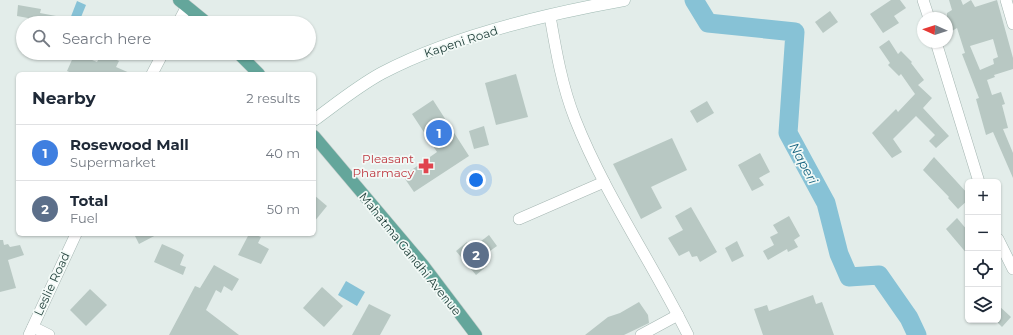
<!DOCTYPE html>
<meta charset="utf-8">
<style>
:root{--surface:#fff;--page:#f2f2f3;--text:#1f2937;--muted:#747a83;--line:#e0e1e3;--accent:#825644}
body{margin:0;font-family:Montserrat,sans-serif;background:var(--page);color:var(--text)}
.controls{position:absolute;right:12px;bottom:12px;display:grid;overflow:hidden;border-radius:6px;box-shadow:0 1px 3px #0004}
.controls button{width:36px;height:36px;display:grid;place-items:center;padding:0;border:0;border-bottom:1px solid var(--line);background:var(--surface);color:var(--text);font:20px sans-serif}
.compass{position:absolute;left:917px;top:12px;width:36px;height:36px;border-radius:50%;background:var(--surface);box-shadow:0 1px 3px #0004;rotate:273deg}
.you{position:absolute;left:476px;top:180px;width:14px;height:14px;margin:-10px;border:3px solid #fff;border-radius:50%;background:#1a73e8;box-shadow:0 0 0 6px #1a73e833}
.badge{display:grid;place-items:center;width:26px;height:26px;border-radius:50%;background:var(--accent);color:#fff;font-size:13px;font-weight:700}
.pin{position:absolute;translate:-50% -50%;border:2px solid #fff;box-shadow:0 1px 4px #0006}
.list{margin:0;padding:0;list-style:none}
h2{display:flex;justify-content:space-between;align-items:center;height:52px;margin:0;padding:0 16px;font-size:17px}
h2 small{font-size:13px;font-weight:400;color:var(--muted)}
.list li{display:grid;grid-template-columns:26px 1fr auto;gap:12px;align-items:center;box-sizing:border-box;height:56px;padding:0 16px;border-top:1px solid var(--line)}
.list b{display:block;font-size:15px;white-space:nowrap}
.list p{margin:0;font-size:13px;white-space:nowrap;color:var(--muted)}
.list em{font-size:13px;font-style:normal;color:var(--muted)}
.icon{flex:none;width:22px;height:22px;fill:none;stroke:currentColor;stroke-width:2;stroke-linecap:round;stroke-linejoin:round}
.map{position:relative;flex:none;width:1013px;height:335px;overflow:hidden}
.search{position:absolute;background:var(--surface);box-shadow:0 1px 3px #0004;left:16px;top:16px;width:300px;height:44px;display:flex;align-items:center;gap:10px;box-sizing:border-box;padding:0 14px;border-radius:22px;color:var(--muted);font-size:15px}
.panel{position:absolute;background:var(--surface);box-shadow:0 1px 3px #0004;left:16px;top:72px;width:300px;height:164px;border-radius:6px}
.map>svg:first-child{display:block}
.water{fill:#87c2d6}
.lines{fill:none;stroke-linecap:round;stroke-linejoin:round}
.river{stroke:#87c2d6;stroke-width:19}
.building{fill:#b8c8c3;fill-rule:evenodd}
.minor-casing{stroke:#a5b6b2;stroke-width:12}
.secondary-casing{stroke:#a0bab3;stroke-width:13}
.primary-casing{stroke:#c1cac8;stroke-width:13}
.minor{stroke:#fff;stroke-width:11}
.secondary{stroke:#fff;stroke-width:12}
.primary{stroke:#64a69b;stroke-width:12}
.labels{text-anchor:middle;stroke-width:3.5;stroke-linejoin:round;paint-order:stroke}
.street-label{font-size:12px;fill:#21403b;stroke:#f3faf7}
.health-label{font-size:12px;fill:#be3a42;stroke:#f3faf7;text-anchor:end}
.water-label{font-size:13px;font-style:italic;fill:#176480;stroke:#f3faf7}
</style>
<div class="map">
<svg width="1013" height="335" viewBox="0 0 1013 335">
<rect width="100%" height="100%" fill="#e3edea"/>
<g class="water">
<path d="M77,1L86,5L79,22L70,19Z"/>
<path d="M346,281L365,292L357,306L338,295Z"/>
</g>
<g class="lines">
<path class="river" d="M694,0L708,23L795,32L788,133L826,203L839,254L849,277L879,275L909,318L917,335"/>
</g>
<g class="building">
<path d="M891,0H900L906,8L894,16L899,23L883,33L870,14Z"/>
<path d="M949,0H961L963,5L971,0L975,7L997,0L1013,58V69L994,75L995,77L987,80L992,95L1001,92L1005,104L1002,105L1008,128L1003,129L1013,153V178L993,132L986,135L976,99L979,98L962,54L965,53L957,28L947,34V13L952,10ZM993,39L998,57L993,59L994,64L980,70L970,46Z"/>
<path d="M18,5L41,9L40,13L56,16L55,23H27L28,18L17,16Z"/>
<path d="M830,11L838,22L823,33L815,22Z"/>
<path d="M889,40L898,54L901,51L912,62L911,63L924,80L918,85L932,98L923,108L949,136L936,148L929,141L935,135L916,116L893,139L902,152L892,158L872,133L896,109L898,112L915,94L901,74L899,76L888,65L890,63L879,47Z"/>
<path d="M75,53L97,62L102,53L119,61L116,67L132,74H74L67,71Z"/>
<path d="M516,74L528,117L496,125L485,83Z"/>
<path d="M433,100L469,156L414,192L403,176L437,152L412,114Z"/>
<path d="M707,101L714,113L697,123L690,111Z"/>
<path d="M484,126L489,145L474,149L469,131Z"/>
<path d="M672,138L687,170L651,187L662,208L641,219L613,164Z"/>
<path d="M760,153L770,172L759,178L764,185L752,191L738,165Z"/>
<path d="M934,157L968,194V200L958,209L948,198L949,197L923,170Z"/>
<path d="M314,195L327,206L314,222Z"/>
<path d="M691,207L717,252L700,262L697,256L692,257L689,251L679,256L668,238L683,230L675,216Z"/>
<path d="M789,216L800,236L794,240L798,247L788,252L787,249L768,260L763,251L774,245L770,237L778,233L773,225Z"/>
<path d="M957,218L968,231V255L946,229Z"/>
<path d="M134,234H158L139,244Z"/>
<path d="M249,234H254L261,237L258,243L269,249L261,264L238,255Z"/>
<path d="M489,235L497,246L480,258L487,266L476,275L456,251L467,242L472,248Z"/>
<path d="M0,240H3L4,245L8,244L10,247L20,245L24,255L8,260L16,288L0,292Z"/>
<path d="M737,241L744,256L732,262L725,248Z"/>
<path d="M162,244L180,252L184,255L180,265L186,267L183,275L154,262Z"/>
<path d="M214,265L239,279L232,291L224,286L221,293L216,290L206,310L239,335H169L195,286L200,288Z"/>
<path d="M322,287L343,306L324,327L303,308Z"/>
<path d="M90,289L107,305L86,326L70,310Z"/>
<path d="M813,295L816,304L822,302L834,335H763L754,309L767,305L769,311Z"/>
<path d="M639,302L648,315L649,323L624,335H585L608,317L620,313Z"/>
<path d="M369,304L391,315L380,335H352Z"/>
<path d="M998,305L1011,317L1002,327L998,323Z"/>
</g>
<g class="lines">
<g class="minor-casing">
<g id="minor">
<path d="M923,0L929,18"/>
<path d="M1006,0L1013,24"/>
<path d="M550,16C556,51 562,86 575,119C605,195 652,262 688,335"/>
<path d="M178,23L187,6"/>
<path d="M936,42L979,182"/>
<path d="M152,74L163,53"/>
<path d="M519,219L604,182"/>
<path d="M998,239L1013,269"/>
<path d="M33,327L49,335"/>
<path d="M29,335L76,234"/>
<path d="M641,335L678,315"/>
</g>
</g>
<g class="secondary-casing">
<path id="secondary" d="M314,120C336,104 358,86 382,73C452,36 546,14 624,0"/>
</g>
<g class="primary-casing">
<g id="primary">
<path d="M179,0L207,23"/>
<path d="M238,53L259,74"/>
<path d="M314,136L423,265L476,335"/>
</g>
</g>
<use href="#minor" class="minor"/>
<use href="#secondary" class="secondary"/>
<use href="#primary" class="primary"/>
</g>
<defs>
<g id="pharmacy-bare" transform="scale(1.2)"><path d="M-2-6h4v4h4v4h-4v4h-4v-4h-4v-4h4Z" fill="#e0444e" stroke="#f3faf7" stroke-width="2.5" paint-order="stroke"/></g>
</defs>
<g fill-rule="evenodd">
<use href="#pharmacy-bare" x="426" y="166"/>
</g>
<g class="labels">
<g class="street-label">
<text transform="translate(461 42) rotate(-18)" y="4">Kapeni Road</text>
<text transform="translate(410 254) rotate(51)" y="4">Mahatma Gandhi Avenue</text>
<text transform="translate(52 284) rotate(-65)" y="4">Leslie Road</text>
</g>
<g class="health-label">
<text x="414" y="163">Pleasant<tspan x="414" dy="14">Pharmacy</tspan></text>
</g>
<g class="water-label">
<text transform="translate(804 163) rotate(62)" y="5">Naperi</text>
</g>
</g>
</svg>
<div class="controls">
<button>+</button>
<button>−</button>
<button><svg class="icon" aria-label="locate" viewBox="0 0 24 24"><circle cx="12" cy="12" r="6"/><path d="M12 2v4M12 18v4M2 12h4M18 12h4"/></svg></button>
<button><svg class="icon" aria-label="layers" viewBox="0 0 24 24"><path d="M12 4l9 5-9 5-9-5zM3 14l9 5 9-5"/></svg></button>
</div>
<svg class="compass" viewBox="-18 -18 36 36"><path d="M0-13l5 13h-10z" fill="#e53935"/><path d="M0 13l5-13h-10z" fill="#747a83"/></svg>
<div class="you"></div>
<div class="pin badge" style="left:439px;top:133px;background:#3f7fe0">1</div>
<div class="pin badge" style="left:476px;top:255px;background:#5c6f8a">2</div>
<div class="search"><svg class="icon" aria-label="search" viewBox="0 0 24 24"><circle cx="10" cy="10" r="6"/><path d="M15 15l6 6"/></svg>Search here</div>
<section class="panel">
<h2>Nearby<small>2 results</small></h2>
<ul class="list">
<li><span class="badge" style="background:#3f7fe0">1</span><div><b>Rosewood Mall</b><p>Supermarket</p></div><em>40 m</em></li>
<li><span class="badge" style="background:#5c6f8a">2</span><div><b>Total</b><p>Fuel</p></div><em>50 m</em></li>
</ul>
</section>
</div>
